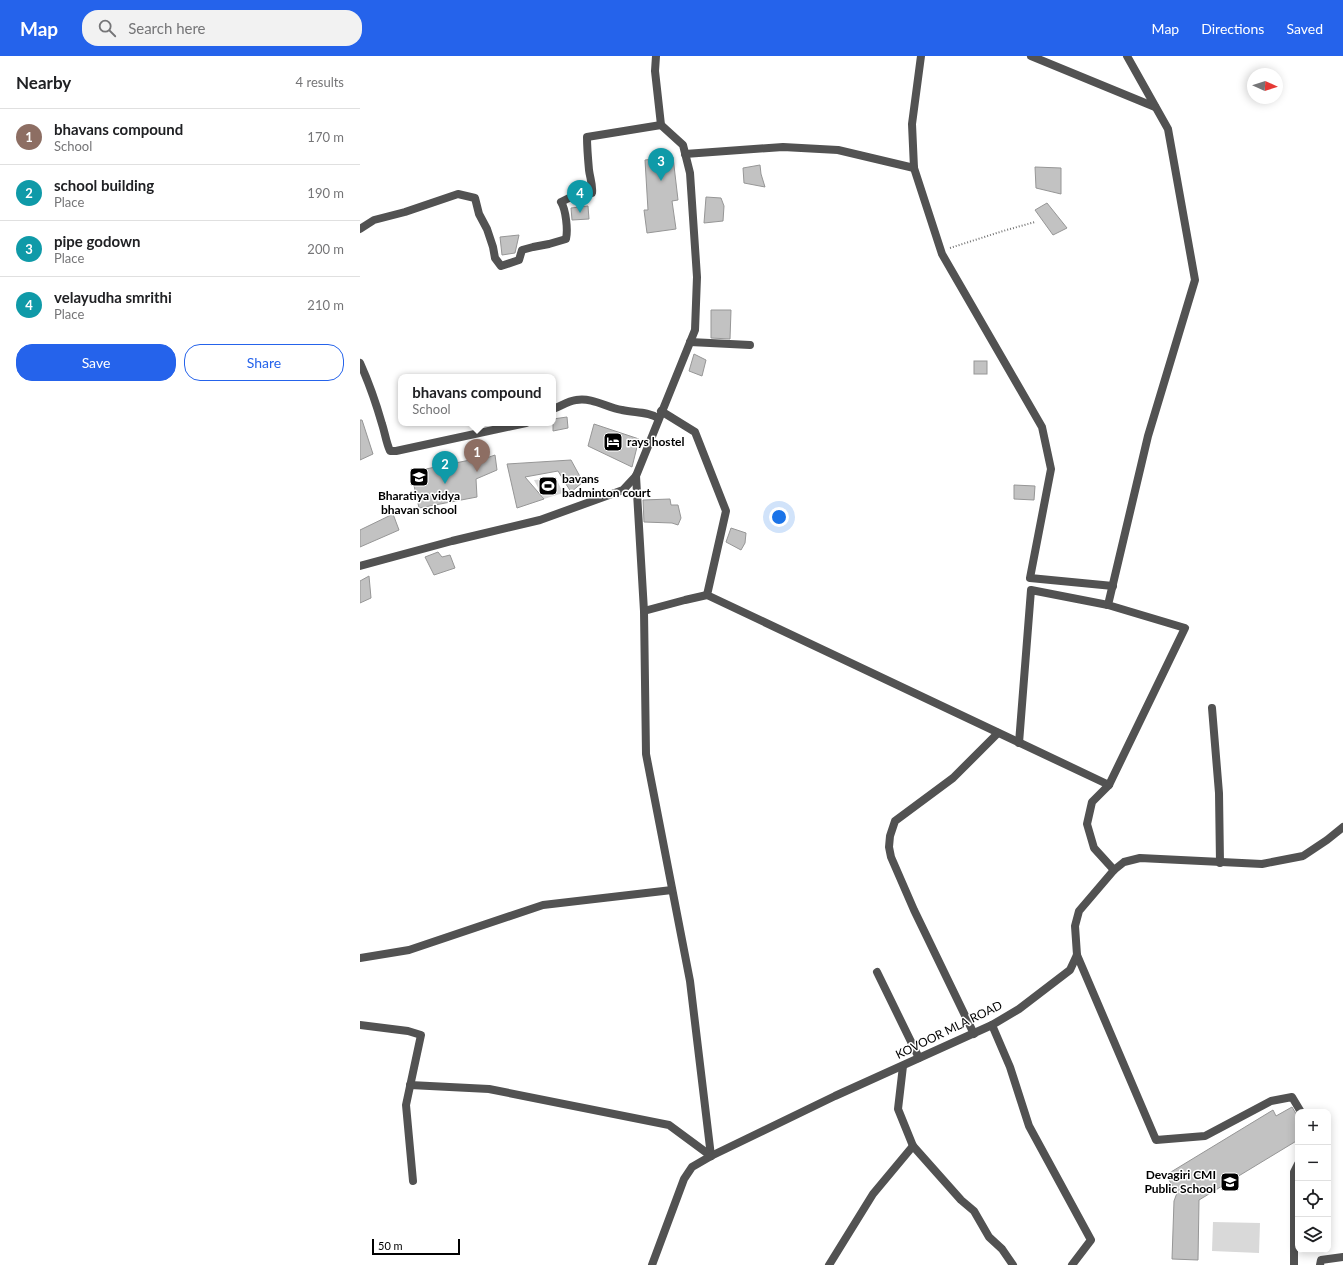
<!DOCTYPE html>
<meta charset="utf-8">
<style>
:root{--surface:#fff;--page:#f2f2f2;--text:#202124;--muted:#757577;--line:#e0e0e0;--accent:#2563eb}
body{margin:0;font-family:Lato,sans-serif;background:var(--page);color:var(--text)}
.controls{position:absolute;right:12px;bottom:12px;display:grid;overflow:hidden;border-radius:8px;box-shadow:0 2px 10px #0003}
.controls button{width:36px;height:36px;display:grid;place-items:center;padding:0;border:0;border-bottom:1px solid var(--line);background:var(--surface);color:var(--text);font:20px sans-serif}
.compass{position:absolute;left:887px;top:12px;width:36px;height:36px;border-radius:50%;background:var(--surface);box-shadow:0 2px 10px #0003;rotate:93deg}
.scale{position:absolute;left:12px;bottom:10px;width:88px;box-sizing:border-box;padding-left:4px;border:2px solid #000;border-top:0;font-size:11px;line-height:14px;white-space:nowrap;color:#000;-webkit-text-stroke:3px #fff;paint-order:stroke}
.you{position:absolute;left:419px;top:461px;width:14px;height:14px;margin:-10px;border:3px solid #fff;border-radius:50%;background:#1a73e8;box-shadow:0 0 0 6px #1a73e833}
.badge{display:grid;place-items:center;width:26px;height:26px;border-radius:50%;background:var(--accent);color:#fff;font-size:13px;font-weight:700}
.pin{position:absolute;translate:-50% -33px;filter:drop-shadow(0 1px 2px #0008)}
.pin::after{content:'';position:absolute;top:21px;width:14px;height:12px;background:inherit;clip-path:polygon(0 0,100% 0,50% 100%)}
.popup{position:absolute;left:38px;top:318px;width:158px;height:52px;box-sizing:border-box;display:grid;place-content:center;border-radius:8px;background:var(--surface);filter:drop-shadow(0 1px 3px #0005);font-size:13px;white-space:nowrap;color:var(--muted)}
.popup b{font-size:15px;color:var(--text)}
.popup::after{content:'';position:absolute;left:50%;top:100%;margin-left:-8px;border:8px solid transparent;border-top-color:var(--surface)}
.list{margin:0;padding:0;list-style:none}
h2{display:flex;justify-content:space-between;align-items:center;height:52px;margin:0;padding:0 16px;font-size:17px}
h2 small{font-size:13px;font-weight:400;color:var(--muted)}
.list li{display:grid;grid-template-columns:26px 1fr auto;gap:12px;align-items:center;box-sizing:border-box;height:56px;padding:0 16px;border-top:1px solid var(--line)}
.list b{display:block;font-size:15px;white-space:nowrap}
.list p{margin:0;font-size:13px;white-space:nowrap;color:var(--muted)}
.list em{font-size:13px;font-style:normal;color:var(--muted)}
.actions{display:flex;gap:8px;padding:12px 16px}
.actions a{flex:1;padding:9px 0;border:1px solid var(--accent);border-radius:16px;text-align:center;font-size:14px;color:var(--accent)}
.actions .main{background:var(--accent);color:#fff}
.icon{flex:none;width:22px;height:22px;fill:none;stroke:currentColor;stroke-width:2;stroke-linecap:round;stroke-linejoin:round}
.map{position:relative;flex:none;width:983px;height:1209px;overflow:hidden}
header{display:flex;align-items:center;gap:24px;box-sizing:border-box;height:56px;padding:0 20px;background:var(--accent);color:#fff}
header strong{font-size:19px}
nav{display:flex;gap:22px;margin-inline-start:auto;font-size:14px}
.search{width:280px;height:36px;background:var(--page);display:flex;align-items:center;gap:10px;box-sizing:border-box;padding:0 14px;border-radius:16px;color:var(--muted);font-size:15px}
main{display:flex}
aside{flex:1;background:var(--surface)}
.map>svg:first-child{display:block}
.green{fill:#d9d9d9}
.building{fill:#c2c2c2;stroke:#969696}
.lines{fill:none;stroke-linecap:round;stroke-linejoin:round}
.path{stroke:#747474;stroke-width:2;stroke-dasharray:1 2;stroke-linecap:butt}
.street{stroke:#525252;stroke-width:8}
.labels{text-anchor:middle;stroke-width:3;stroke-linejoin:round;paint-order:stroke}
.poi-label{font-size:12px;font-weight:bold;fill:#000;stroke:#fff;text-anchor:start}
.street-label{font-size:12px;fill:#000;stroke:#fff}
</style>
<header>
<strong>Map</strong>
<div class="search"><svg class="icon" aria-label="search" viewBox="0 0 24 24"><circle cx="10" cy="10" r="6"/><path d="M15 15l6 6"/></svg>Search here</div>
<nav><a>Map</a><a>Directions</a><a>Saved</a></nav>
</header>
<main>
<aside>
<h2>Nearby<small>4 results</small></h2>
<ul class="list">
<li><span class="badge" style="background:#8d6e63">1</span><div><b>bhavans compound</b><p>School</p></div><em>170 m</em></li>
<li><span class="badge" style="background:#0f9aa8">2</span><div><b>school building</b><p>Place</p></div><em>190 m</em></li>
<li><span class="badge" style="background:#0f9aa8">3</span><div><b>pipe godown</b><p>Place</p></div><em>200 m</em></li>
<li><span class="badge" style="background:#0f9aa8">4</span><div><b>velayudha smrithi</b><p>Place</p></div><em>210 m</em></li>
</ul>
<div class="actions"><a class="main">Save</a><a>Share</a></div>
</aside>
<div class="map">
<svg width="983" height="1209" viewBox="0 0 983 1209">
<rect width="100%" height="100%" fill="#fff"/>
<g class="green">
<path d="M196,422L203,437L184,443L174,424Z"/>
<path d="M853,1166L900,1167L899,1197L852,1195Z"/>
</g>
<g class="building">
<path d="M313,101L318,144L312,145L316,173L287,177L284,154H288L285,104Z"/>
<path d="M400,109L401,118L405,131L384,127L383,112Z"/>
<path d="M675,111L701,112V138L676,132Z"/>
<path d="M346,141L361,142L364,150L363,165L344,167Z"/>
<path d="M687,147L707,172L693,179L675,154Z"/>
<path d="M228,150L229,163L212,164L211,152Z"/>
<path d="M159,179L155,197L142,199L140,181Z"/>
<path d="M351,254H371L370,283L351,282Z"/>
<path d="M334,298L346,304L342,320L329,315Z"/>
<rect x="614" y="305" width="13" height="13"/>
<path d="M207,361L208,372L193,375V363Z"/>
<path d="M0,364H2L13,398L0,404Z"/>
<path d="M234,368L279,383L272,411L228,390Z"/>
<path d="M135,399L137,414L116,423L117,441L59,452L51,416L115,403V406Z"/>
<path d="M211,404L223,426L211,436L198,415L165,421L184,443L157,452L147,408Z"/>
<path d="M654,429L675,430L674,444L654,443Z"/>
<path d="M310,443L311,449H318L321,462L318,469L312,467L284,466L283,444Z"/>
<path d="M33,458L39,474L0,491V474Z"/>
<path d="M371,472L386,477L385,487L381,494L366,486Z"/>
<path d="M78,496L82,501L90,499L95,512L74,519L65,501Z"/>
<path d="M9,520L11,542L0,547V525Z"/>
<path d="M932,1051L938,1061V1084L839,1144L838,1204L812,1203L814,1145L817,1137L806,1119L913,1054L916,1060Z"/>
</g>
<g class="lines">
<path class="path" d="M590,192L643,175L675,166"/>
<g class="street">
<path d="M561,0L552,68L554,112L582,198L682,371L691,413L670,522L753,530"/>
<path d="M671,0L795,51"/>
<path d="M325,98L423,91L478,94L554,112"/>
<path d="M0,173L14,164L45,156L98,138L115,142L119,158L127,173L133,191L135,202L141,210L159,204L162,194L173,191L189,188L206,183C208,174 206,154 201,146L209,142L232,137C233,129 230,122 229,114C228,103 227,92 227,81L301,69"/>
<path d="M330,286L390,289"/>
<path d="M0,307C9,327 16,347 22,368C25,377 26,386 30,395H36L166,367"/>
<path d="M193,353C201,350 208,345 216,344C233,341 247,352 262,354C275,357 287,355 298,362"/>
<path d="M301,355L335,376L366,455L347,539L749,729L825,572L748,549L788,380L835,224L808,73L767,0"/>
<path d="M276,420L284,555"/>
<path d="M0,510L92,485L180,464L263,434L276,420L335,274L337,221L330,117L323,89L301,69L295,15L296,0"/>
<path d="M347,539L325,544L284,555L286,698L330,925L351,1100"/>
<path d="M852,652L859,737L860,807"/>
<path d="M659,687L671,534L748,549"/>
<path d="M749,729L732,746L727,768L734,792L754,814"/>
<path d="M717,899L796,1084L845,1080L911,1045L932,1041L941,1056"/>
<path d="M0,902L49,894L183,849L312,834"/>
<path d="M517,916L559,1002"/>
<path d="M0,969L48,975L61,979L46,1049L53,1125"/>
<path d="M632,969L650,1011L669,1070L731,1184L712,1209"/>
<path d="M614,978L554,854L531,801L529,791L530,780L535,765L593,722L638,677"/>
<path d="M543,1010L538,1053L553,1090"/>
<path d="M50,1029L129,1033L309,1069L351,1100"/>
<path d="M292,1209L324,1123L332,1111L351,1100L475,1040L632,969L659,953L710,914L717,899L715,870L719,855L754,814L764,806L780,802L902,808L943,800L967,784L983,771"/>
<path d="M469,1209L513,1138L553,1090L601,1144L614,1155L629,1181L642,1193L653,1209"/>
<path d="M934,1209V1116L938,1108"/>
<path d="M960,1209L961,1204L983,1201"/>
</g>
</g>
<defs>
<g id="hotel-square" transform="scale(1)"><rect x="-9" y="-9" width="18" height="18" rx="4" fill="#000" stroke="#fff"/><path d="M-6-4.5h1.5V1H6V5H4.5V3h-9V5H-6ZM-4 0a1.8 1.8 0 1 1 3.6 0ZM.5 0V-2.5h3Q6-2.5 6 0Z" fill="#fff"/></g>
<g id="school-square" transform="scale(1)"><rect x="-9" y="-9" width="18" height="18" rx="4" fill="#000" stroke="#fff"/><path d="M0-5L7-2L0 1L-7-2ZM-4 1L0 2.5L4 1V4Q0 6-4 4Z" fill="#fff"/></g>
<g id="stadium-square" transform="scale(1)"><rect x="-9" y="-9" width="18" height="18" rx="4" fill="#000" stroke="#fff"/><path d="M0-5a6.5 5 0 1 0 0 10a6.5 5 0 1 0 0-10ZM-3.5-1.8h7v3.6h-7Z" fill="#fff"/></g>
</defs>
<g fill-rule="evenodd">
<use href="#hotel-square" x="253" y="386"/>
<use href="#school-square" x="59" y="421"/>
<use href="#stadium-square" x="188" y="430"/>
<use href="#school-square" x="870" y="1126"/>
</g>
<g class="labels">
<g class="poi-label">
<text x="267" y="390">rays hostel</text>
<text x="202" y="427">bavans<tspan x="202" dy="14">badminton court</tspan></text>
<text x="59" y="444" text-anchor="middle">Bharatiya vidya<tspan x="59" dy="14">bhavan school</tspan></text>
<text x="856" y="1123" text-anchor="end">Devagiri CMI<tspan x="856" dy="14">Public School</tspan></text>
</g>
<g class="street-label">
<text transform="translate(589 974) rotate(-26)" y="4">KOVOOR MLA ROAD</text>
</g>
</g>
</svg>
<div class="controls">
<button>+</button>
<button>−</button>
<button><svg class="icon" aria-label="locate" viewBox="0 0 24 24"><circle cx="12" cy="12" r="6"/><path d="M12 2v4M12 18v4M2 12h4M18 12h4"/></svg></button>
<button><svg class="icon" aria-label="layers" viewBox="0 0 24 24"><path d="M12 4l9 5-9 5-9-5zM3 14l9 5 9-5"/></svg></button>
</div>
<svg class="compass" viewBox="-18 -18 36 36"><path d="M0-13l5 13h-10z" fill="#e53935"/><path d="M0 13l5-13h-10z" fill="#757577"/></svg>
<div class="scale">50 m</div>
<div class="you"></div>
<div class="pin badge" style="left:117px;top:416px;background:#8d6e63">1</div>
<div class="popup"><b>bhavans compound</b>School</div>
<div class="pin badge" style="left:85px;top:428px;background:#0f9aa8">2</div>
<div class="pin badge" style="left:301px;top:125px;background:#0f9aa8">3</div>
<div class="pin badge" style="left:220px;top:157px;background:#0f9aa8">4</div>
</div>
</main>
